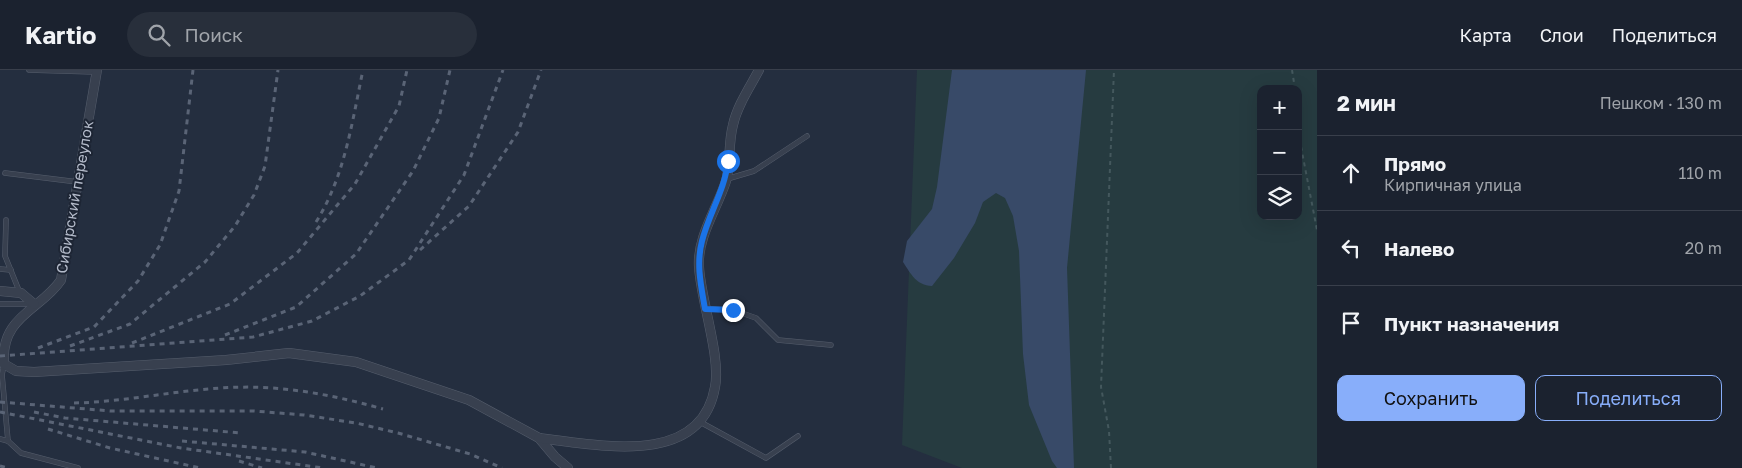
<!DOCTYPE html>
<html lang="ru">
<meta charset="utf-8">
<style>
:root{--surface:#1b222f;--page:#282f3b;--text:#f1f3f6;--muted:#a0a4aa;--line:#393f4b;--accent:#88aefa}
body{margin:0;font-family:"Golos Text",sans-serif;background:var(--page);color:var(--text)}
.controls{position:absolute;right:15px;top:15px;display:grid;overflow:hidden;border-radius:10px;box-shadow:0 5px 20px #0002}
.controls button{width:45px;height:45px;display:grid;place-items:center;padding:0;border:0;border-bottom:1px solid var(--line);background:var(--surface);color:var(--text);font:25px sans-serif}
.stop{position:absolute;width:15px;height:15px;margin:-11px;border:4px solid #1a73e8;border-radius:50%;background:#fff}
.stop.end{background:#1a73e8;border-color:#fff;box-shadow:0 1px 5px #0008}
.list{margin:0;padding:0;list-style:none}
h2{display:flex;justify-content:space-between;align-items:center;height:65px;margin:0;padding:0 20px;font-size:21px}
h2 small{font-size:16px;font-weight:400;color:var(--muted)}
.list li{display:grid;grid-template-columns:32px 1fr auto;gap:15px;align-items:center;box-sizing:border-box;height:75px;padding:0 20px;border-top:1px solid var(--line)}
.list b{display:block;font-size:19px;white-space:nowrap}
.list p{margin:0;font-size:16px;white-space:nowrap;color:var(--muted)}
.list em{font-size:16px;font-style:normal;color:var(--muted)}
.actions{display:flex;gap:10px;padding:15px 20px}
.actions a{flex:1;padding:11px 0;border:1px solid var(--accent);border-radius:10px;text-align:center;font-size:18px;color:var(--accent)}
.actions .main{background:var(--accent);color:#111}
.icon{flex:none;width:28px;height:28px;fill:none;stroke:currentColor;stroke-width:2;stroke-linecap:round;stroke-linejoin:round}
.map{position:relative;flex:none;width:1317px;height:398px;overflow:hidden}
header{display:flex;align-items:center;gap:30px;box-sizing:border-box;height:70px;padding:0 25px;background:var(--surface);border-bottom:1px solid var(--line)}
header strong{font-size:24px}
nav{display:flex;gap:28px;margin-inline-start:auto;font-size:18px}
.search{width:350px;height:45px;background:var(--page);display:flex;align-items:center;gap:12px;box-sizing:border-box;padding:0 18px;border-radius:28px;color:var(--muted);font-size:19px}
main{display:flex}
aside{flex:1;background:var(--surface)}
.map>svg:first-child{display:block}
.green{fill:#263b40;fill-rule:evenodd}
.water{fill:#384a68}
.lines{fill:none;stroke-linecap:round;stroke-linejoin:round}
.lane-casing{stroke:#565e6d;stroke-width:5.5}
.street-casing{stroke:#565e6d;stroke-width:10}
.path{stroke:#44585d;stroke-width:2;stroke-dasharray:4 4;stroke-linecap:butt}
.lane{stroke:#38404f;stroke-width:4.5}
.street{stroke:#38404f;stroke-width:9}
.rail{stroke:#5a6476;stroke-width:3;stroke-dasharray:5 5;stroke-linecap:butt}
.route{stroke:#1a73e8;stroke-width:6}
.labels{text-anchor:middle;stroke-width:4;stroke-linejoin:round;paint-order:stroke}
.street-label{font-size:15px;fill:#b4bbca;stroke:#1d2534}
</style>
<header>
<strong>Kartio</strong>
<div class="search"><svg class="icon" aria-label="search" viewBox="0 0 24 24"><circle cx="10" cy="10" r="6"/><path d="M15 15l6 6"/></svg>Поиск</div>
<nav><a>Карта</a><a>Слои</a><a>Поделиться</a></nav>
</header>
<main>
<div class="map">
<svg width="1317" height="398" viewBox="0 0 1317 398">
<rect width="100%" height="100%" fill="#242e3f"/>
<path class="green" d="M917,0H1317V398H962L902,375ZM1261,19H1298V146H1261Z"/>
<path class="water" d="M952,0H1086L1067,198L1074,398H1057L1052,391L1029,335L1023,284L1019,181L1013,146L1005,128L996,123L983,132L975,153L954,188L932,216C916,215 911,204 903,192L907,171L932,139L937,117Z"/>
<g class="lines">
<g class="lane-casing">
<g id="lane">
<path d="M29,0L96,2"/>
<path d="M5,103L78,112"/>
<path d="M727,109L754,101L807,66"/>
<path d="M6,150L5,186L20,223"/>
<path d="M0,199L11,200"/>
<path d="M0,234H33"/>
<path d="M706,239L733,240L756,248L778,270L831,275"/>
<path d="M4,294L2,305L8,371L21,383L78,398"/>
<path d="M702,353L766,388L798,366"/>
<path d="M0,369L8,371"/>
</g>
</g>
<g class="street-casing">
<g id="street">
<path d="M97,0L61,210C41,240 0,246 4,294L16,301L34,302L226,290L289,283L356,292L469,330L539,368L555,387L568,398"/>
<path d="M0,221L21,223L34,234"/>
<path d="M539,368C599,375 701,398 715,317C721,287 701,231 699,197C697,167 717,139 726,111C731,93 728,73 733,55C737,36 750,17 759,0"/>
</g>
</g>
<g class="path">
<path d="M1292,0L1295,19"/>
<path d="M1298,61L1317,160"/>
<path d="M1111,398L1109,361L1101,317L1114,0"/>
</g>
<use href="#lane" class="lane"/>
<use href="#street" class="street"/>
<g class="rail">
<path d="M316,152C345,106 352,52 363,0"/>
<path d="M420,180L469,136L518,62L541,0"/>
<path d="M225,265L296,237L356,184L413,101L439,48L450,0"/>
<path d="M132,273L230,234L297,183L355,114L399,36L407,0"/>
<path d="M70,276L130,254L205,192L235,156L254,125L265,96L278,0"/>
<path d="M38,278L94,257L138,211L160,175L179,121L193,0"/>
<path d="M0,286L253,267L312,251L360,226L409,190L464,105L503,0"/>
<path d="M0,332L111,341H254L304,345L356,353L398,363L470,384L502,398"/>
<path d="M74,333C123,332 172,321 221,318C277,314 330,324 383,339"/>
<path d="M0,342L181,378L323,398"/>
<path d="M34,342L65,348L241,363"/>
<path d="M48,359L110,378L200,398"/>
<path d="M182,371L305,382L377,398"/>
<path d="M239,391L262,398"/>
<path d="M0,396L8,398"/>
</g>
</g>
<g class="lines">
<path class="route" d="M728,91C725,120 709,143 702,171C696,194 701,216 705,239L733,240"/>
</g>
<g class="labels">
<g class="street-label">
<text transform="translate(75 127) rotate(-80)" y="5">Сибирский переулок</text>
</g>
</g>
</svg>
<div class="controls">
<button>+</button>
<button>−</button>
<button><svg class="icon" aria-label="layers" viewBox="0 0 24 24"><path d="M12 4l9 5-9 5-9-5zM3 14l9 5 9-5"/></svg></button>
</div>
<div class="stop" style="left:728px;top:91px"></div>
<div class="stop end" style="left:733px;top:240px"></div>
</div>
<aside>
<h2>2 мин<small>Пешком · 130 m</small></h2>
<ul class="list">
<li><svg class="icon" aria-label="ahead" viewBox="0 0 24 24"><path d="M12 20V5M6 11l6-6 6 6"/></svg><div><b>Прямо</b><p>Кирпичная улица</p></div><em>110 m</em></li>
<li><svg class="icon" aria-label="left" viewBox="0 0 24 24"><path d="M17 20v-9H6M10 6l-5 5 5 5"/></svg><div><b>Налево</b></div><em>20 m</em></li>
<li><svg class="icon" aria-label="arrive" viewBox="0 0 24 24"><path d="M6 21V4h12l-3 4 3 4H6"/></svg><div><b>Пункт назначения</b></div></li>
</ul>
<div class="actions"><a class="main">Сохранить</a><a>Поделиться</a></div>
</aside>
</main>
